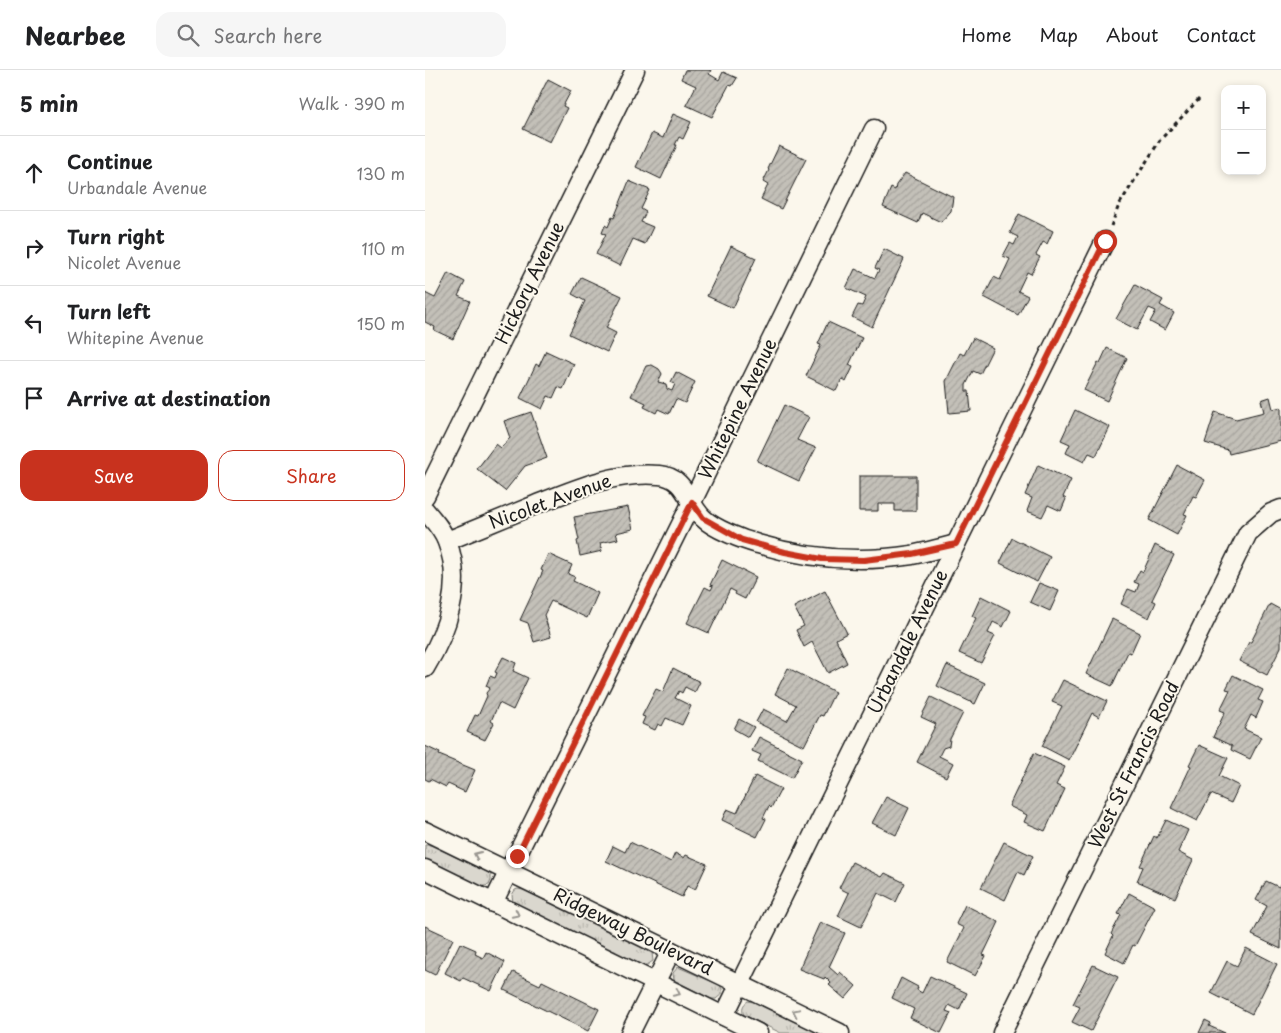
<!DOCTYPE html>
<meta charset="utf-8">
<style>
:root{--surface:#fff;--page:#f6f6f6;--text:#202124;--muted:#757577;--line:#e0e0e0;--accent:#c8321e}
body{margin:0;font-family:"Playpen Sans",sans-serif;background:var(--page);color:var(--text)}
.controls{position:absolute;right:15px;top:15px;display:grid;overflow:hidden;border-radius:10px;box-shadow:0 2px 8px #0003}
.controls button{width:45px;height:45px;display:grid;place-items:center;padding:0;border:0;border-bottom:1px solid var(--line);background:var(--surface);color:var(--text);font:25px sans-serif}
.stop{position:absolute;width:15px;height:15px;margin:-11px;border:4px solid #c8321e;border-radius:50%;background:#fff}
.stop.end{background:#c8321e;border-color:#fff;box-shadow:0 1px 5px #0008}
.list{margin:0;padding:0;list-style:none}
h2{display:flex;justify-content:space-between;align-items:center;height:65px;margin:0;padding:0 20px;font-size:21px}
h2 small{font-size:16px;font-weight:400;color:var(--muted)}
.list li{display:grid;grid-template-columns:32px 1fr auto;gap:15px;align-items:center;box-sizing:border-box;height:75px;padding:0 20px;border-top:1px solid var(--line)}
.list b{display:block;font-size:19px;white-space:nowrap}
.list p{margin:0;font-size:16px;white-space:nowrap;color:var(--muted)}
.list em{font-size:16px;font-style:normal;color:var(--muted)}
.actions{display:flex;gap:10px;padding:15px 20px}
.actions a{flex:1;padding:11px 0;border:1px solid var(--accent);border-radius:15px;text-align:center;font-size:18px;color:var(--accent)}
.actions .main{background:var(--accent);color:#fff}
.icon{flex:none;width:28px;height:28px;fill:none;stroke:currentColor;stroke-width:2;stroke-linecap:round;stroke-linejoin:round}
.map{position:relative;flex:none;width:856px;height:963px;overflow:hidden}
header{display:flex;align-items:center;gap:30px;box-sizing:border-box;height:70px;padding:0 25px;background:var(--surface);border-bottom:1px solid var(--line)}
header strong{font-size:24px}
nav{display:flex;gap:28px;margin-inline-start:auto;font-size:18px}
.search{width:350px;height:45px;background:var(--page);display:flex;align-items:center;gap:12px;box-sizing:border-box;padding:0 18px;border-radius:15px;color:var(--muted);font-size:19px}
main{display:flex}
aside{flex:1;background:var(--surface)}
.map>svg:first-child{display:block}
.grass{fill:url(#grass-tufts);stroke:#7b7a75}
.building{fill:url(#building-hatch);stroke:#1c1c1c}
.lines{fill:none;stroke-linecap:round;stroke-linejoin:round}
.minor-casing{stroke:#1c1c1c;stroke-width:21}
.path{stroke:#1c1c1c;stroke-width:3;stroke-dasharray:4 4;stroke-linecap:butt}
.minor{stroke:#fbf7ec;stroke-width:18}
.oneway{stroke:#97948e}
.route{stroke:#c8321e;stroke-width:6}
.labels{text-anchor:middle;stroke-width:4;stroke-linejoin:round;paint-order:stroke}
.street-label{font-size:18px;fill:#1c1c1c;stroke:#fbf7ec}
</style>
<header>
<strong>Nearbee</strong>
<div class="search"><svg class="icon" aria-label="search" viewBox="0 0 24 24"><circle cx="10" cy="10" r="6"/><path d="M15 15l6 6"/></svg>Search here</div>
<nav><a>Home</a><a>Map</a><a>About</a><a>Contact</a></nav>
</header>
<main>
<aside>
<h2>5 min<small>Walk · 390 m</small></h2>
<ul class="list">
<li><svg class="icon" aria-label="ahead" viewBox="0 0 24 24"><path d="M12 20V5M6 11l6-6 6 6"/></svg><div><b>Continue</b><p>Urbandale Avenue</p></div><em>130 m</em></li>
<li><svg class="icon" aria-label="right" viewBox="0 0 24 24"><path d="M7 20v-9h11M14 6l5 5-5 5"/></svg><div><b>Turn right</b><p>Nicolet Avenue</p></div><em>110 m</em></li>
<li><svg class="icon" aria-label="left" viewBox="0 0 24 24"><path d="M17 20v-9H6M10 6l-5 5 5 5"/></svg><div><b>Turn left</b><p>Whitepine Avenue</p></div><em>150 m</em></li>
<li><svg class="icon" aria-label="arrive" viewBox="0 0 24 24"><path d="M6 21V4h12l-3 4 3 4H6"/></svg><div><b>Arrive at destination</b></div></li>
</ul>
<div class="actions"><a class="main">Save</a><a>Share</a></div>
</aside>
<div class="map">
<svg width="856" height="963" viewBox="0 0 856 963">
<defs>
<pattern id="grass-tufts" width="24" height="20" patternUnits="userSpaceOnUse" patternTransform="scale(1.25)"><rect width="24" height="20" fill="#dad7ce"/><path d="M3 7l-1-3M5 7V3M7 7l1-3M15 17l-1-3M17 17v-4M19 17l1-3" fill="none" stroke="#bab8b0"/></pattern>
<pattern id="building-hatch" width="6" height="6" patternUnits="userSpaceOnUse" patternTransform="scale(1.25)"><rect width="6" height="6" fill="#c3c0b8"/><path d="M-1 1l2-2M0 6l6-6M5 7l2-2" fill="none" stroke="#a7a49e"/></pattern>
</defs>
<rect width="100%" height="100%" fill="#fbf7ec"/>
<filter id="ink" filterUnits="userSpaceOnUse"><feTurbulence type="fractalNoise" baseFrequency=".02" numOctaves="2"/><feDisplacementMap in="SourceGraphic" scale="10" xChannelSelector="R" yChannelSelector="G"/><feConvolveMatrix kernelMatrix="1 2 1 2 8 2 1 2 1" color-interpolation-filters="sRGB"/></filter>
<g filter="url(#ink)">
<g class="grass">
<path d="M0,775H6L62,802L66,805V810L64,815L55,817L0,790Z"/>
<path d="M93,819L98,820L223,881L227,883L228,891L222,895H216L90,834L88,832L87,825L90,820Z"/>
<path d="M253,897L295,915L297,919V924L291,929H286L249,910L248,903Z"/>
<path d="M323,931L329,932L393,963H356L319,945C316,939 318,934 323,931Z"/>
</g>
<g class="building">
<path d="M260,0H286L284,4L294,10L298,2L312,8L307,16L304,15L287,47L261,35L271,16L256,9Z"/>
<path d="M123,9L146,21L138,36L142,38L125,72L98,59Z"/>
<path d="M248,44L266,52L258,69L254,67L250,75H252L236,109L211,97L227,63L238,68Z"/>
<path d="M354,76L381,89L356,139L336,129L343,115L338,112L344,100L343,99Z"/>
<path d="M480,103L528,127L526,141L516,152L497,143L493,153L458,137L466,118L470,120L471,115Z"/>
<path d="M204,111L225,120L216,139L221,142L216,152L228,157L220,174L208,169L195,196L171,184L181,164L177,163L180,155L183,157L187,147L189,148Z"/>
<path d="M594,144L628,161L622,174L618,172L611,185L615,187L606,204L602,202L593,221L603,226L593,245L559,227L569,207L575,210L585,189L578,186L585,173L589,175L593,167L585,163Z"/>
<path d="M306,176L331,188L308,238L282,226Z"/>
<path d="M459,179L479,189L447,257L427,247L433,235L437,236L441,227L421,218L430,199L450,208L454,200L450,198Z"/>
<path d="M23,203L40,212L33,226L45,231L28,269L9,260L10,257L0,252V223L10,228Z"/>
<path d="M156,207L197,226L181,258L191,263L182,282L144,264L160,231L147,224Z"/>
<path d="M710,215L738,230L735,235L749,243L740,260L725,252L731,241L724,238L712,260L691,249Z"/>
<path d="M403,252L437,268L424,295L428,297L421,312L417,309L411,321L381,306L396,275L393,274Z"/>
<path d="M548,268L568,278L555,304L548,301L541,315V321H544L546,341L524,343L521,311L535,283L539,285Z"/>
<path d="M682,278L702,288L682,331L659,320L673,292L675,293Z"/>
<path d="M121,281L149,294L138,319L133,317L128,328L123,326L117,339L95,328L111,294L114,296Z"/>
<path d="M227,295L234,299L236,302L237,304L233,312L241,314L242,319L247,321L250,314L246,312L251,302L270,312L260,333L251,329L244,344L233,339L231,343L219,337L221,333L206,326L221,296Z"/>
<path d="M845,327L848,339L856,337V371L804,384L803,380L780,373L790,342L811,349L839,342L836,330Z"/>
<path d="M359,335L384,347L372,370L391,378L374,411L332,391Z"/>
<path d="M650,340L685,357L671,386L664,383L659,392L641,383L645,374L636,370Z"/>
<path d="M106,342L122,388L100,396L80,421L52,399L71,374L76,378L85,368L79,351Z"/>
<path d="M613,395L646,410L638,427L641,429L636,441L623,435L617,447L602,441L607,428L600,425Z"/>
<path d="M752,395L780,410L771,427L768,426L759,444L762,445L752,465L724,450Z"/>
<path d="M434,406H491V441H470V434H453V441H434Z"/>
<path d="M203,437L208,459L191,463L193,469L175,473L177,481L155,486L152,471L154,470L149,447Z"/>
<path d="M587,468L625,487L612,512L575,493Z"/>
<path d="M730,475L749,485L727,530L731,532L724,548L696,534L703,519L711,522L714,514L709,512L715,500L718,502Z"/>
<path d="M123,484L147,495L143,504L150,507L148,511L173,523L162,548L126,531L119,545L126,567L109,572L103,553L95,550L118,501L116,500Z"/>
<path d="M297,490L331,507L320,529L310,524L311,522L305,519L284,563L262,553L280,517L286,520L288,516L285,515Z"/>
<path d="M614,513L634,521L625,541L605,532Z"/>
<path d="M400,521L422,563L411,569L422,593L403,603L387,572L379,577L371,560L379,556L369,537Z"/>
<path d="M556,526L586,541L578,557L568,552L563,563L570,566L556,593L534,583L551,548L547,546Z"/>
<path d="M845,534L856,540V577L842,605L814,591L824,572H826Z"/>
<path d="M687,549L715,563L706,583L703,582L687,616L661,604Z"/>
<path d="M78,587L91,593L88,601L103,608L88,640L74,633L66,651L69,653L60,670L42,662L50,645L53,646L62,626L61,623L65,618L61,616L65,606L70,608L72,603L70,602Z"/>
<path d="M522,595L560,613L550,634L512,616Z"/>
<path d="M248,598L275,612L270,622L260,617L257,623L254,621L250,628L266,636L257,655L241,648L237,656L233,654L230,660L217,654L220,647L217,646L231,619L238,622Z"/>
<path d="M363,598L410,622L398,646L395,645L379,676L331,652L338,639L362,651L371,635L350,624Z"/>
<path d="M808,605L838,620L833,630L838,632L831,648L826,645L819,659L836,667L825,689L806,680L807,676L788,667L800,642L795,640L805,620L801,619Z"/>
<path d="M638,610L682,631L674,647L667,643L644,690L617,676L637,636L627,632Z"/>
<path d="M506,627L538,643L525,669L524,676L518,678L514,686L528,693L521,707L492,692L511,654L496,647Z"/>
<path d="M314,649L329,657L323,667L309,659Z"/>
<path d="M334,667L377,689L367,708L333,691L336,685L327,681Z"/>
<path d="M774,675L803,688L794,706L814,716L806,733L786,724L772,751L746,738L766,696L764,695Z"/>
<path d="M0,676L15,683L14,685L50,700L40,722L23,714L21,717L5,709L4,711L0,709Z"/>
<path d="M609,683L640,697L631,715L640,719L620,761L599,752L602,745L584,736Z"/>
<path d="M330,706L356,719L346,738L344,736L338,748L341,749L332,767L297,750L302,739L312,743Z"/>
<path d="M461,727L484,738L471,765L447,753Z"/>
<path d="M741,750L763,760L753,782L768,790L750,828L712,811L718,797L715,796L729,766L732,768Z"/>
<path d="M205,772L246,792L250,783L259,788L261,785L282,794L270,820L262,816L257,827L181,791L188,776L200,782Z"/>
<path d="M579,772L608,786L599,805L593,802L580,830L556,818Z"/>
<path d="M427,792L457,807L460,803L480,813L471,832L453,823L436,857L413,846L424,823L414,818Z"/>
<path d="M841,811L854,817L856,812V879L827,865L842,836L831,830Z"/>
<path d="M704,823L730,837L710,876L708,875L699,893L680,883L688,866L686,864L696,845L693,844Z"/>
<path d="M540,835L574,852L558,885L561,886L550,906L522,892L539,858L531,854Z"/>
<path d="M395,852L420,863L404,897L413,905L415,902L431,916L420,929L404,915L406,913L400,907L399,909L374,899Z"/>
<path d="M0,856L28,869L10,905L0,900Z"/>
<path d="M35,873L51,880L50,884L58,888L61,882L80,892L66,921L38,908L36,911L20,903Z"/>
<path d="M821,878L852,894L827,944L786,923L802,891L812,896Z"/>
<path d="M668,895L693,907L666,961L647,952L655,937L648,934Z"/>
<path d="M88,902L115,915L117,911L174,939L163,961L79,920Z"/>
<path d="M505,906L542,923L534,940L524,935L521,941L526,943L516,963L485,948L489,939L467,928L476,908L493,917L492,920L497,923Z"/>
<path d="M780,950L786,953L784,956L800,963H774Z"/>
</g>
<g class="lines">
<g class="minor-casing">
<g id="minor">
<path d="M0,426L210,0"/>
<path d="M0,440C8,450 18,460 22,472C39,514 22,562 0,598"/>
<path d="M22,471C51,459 81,447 110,435C150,419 191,401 234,405C261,407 262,433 278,448C289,459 318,470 333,474C383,489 434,493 487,485C501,482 516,478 531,474"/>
<path d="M0,761L415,963"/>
<path d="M0,799L333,963"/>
<path d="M68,833L267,432L449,59"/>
<path d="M299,946L680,171"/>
<path d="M205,963L246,881"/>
<path d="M577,963L823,463L846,443L856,439"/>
</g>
</g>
<path class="path" d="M686,156L694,135L735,70L775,28"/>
<use href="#minor" class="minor"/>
</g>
<defs><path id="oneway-chevron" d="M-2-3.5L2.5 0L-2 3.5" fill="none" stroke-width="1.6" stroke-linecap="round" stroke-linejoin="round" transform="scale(1.25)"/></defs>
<g class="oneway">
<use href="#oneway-chevron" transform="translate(52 785) rotate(-155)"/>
<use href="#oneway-chevron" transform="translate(91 844) rotate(26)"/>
<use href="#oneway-chevron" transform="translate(252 923) rotate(26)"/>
<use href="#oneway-chevron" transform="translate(371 942) rotate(-154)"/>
</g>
</g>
<g class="lines" filter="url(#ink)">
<path class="route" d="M92,786L267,432L278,448L317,470L360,482L397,489L439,490L487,484L531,474L680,171"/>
</g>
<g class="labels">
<g class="street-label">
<text transform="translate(105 213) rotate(-64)" y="6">Hickory Avenue</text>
<text transform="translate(313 339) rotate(-64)" y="6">Whitepine Avenue</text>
<text transform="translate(125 432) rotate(-20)" y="6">Nicolet Avenue</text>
<text transform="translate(483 572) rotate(-64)" y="6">Urbandale Avenue</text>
<text transform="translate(709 695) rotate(-64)" y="6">West St Francis Road</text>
<text transform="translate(208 862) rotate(26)" y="6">Ridgeway Boulevard</text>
</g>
</g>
</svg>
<div class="controls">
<button>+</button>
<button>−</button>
</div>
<div class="stop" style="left:680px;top:171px"></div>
<div class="stop end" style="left:92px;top:786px"></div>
</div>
</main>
